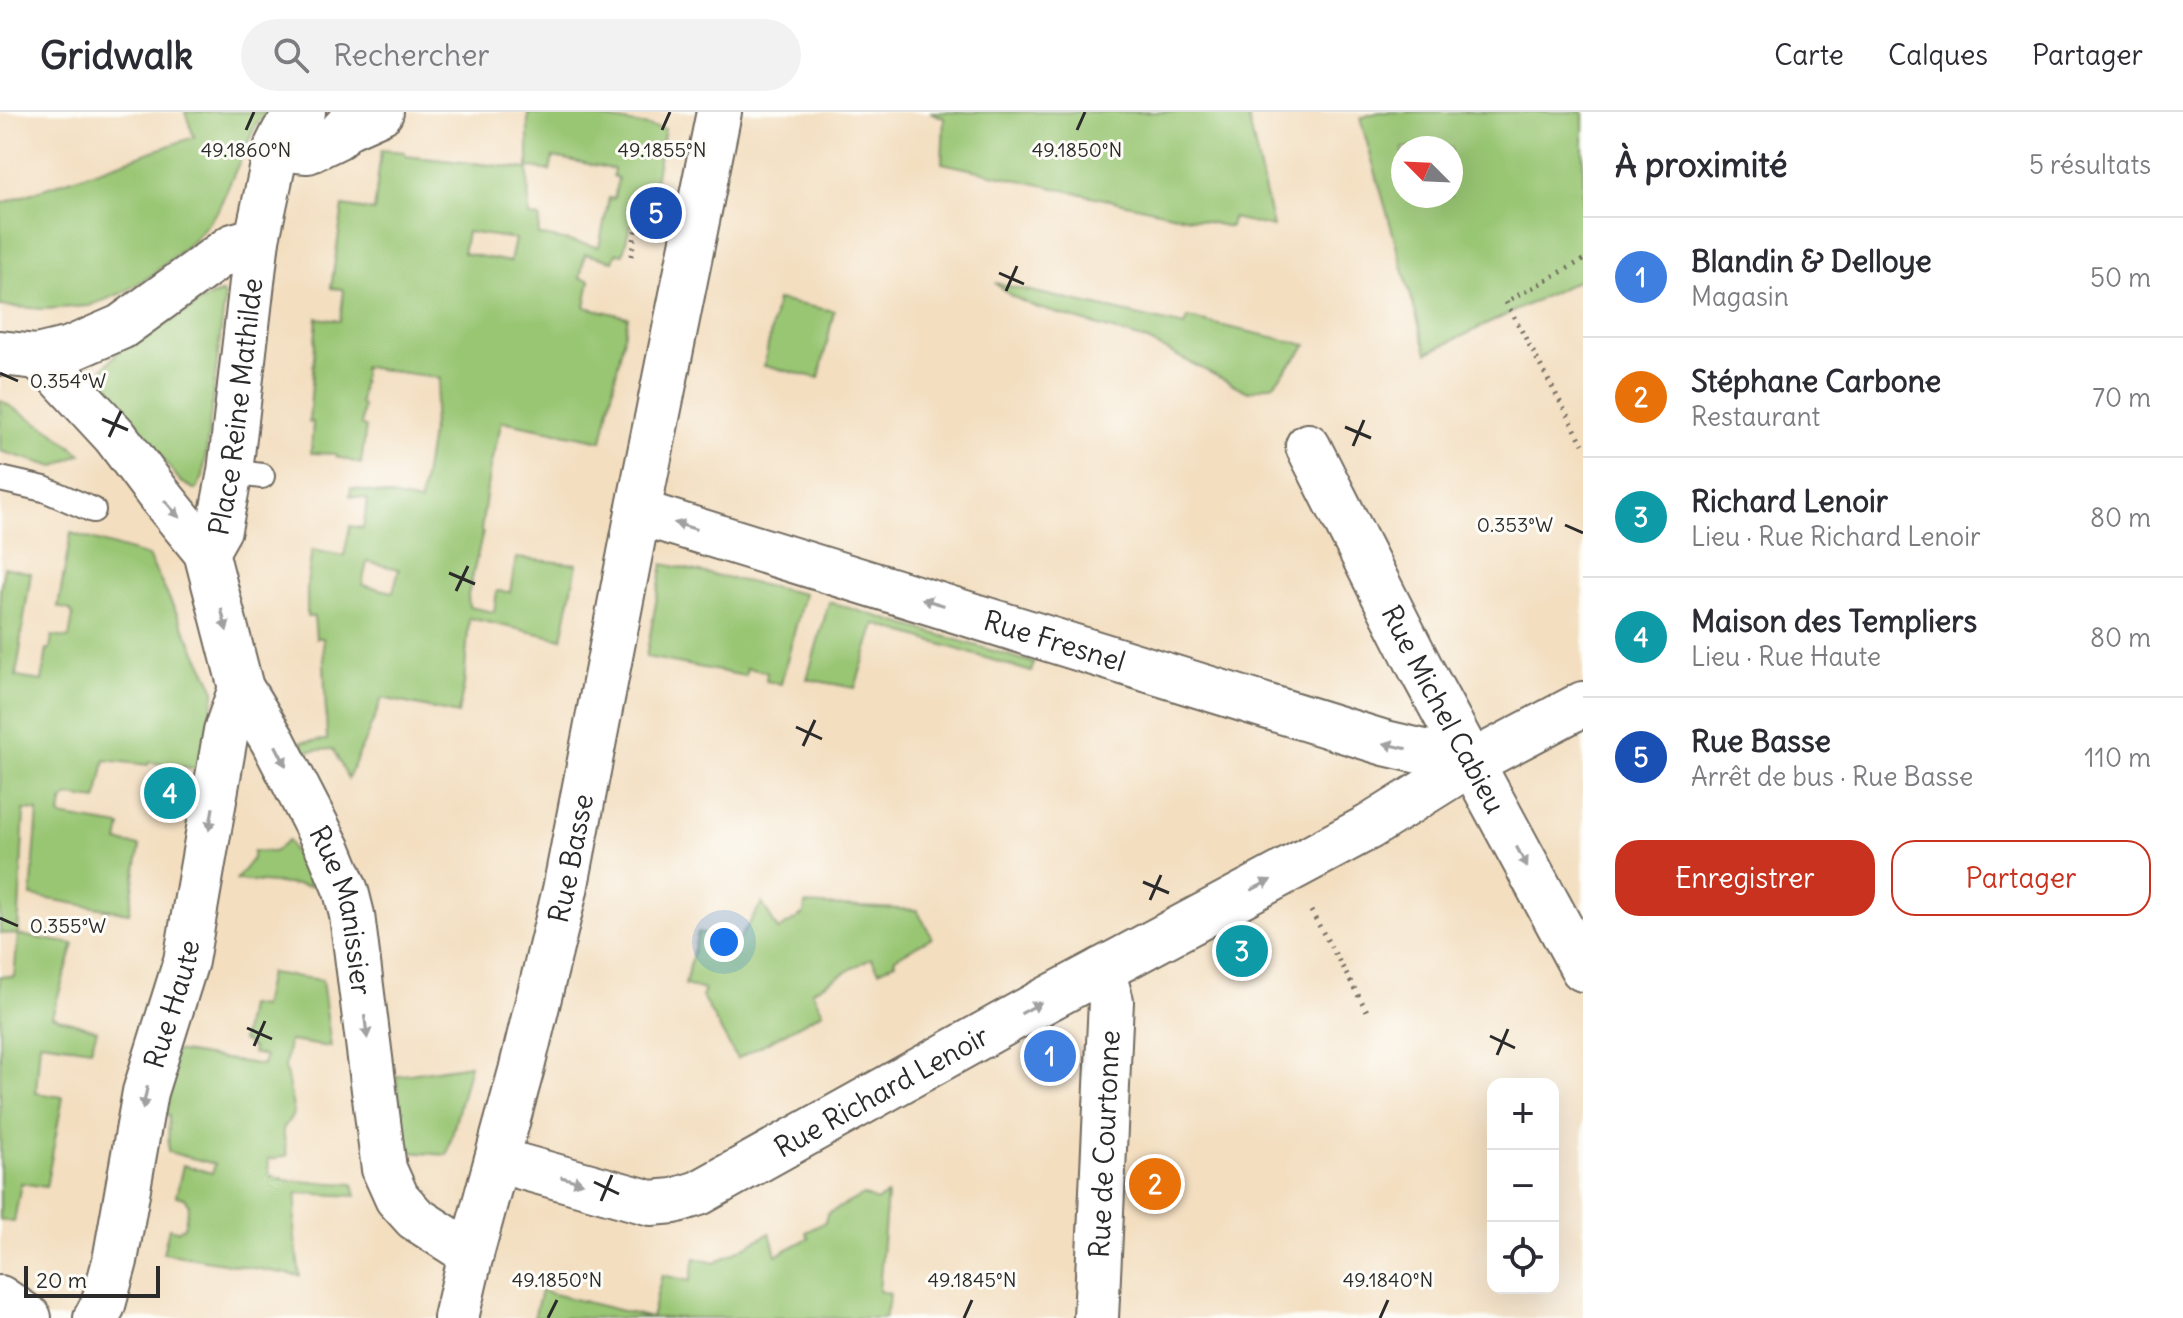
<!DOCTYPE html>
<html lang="fr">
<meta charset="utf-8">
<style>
:root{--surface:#fff;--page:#f2f2f3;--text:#2b2b33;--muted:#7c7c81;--line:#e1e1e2;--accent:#c8321e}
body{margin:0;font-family:Delius,sans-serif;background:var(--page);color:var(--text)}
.controls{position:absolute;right:24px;bottom:24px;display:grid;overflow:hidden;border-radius:16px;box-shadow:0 8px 32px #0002}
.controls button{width:72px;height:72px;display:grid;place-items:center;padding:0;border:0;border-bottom:2px solid var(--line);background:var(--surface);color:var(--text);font:40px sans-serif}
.compass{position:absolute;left:1391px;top:24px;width:72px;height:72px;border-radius:50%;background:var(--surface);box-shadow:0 8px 32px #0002;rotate:294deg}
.scale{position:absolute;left:24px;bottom:20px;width:136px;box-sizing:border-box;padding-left:8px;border:4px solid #2b2b2b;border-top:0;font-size:22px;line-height:28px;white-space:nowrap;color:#2b2b2b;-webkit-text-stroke:6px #fdfcf7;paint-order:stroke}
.you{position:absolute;left:724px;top:830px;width:28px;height:28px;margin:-20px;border:6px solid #fff;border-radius:50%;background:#1a73e8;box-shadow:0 0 0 12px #1a73e833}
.badge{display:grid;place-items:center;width:52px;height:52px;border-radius:50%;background:var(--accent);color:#fff;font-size:26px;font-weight:700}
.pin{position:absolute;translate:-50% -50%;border:4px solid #fff;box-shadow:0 2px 8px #0006}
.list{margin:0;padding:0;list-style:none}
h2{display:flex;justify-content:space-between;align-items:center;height:104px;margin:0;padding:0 32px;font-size:34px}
h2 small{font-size:26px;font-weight:400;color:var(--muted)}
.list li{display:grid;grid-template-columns:52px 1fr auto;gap:24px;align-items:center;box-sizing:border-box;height:120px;padding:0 32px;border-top:2px solid var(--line)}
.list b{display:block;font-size:30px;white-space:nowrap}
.list p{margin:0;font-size:26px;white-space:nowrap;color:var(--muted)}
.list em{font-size:26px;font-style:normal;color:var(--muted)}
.actions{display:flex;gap:16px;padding:24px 32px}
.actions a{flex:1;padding:18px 0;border:2px solid var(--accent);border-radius:24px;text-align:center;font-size:28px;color:var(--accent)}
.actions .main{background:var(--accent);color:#fff}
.icon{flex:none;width:44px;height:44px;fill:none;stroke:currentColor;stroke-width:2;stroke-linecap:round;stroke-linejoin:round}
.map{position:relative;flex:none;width:1583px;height:1206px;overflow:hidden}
header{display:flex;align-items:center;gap:48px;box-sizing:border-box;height:112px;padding:0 40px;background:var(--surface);border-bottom:2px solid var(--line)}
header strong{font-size:38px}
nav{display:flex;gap:44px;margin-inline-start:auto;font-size:28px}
.search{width:560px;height:72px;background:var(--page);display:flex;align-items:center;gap:20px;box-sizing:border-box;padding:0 28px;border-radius:44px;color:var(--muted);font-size:30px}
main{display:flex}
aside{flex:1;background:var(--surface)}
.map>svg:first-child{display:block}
.green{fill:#99c673;stroke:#62784f;stroke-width:2;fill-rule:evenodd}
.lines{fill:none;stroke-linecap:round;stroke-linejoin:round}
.lane-casing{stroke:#716a5f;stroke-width:28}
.street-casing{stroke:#716a5f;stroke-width:48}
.path{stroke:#716a5f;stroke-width:5;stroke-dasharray:2 6;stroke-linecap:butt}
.lane{stroke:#fff;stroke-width:24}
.street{stroke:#fff;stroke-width:44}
.oneway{fill:#a0a0a0}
.ticks{fill:none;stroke:#2b2b2b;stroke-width:3}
.labels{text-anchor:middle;stroke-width:6;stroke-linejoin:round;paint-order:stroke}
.street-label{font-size:28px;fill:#2b2b2b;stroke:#fdfcf7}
.ticks-label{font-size:20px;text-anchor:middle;fill:#2b2b2b;stroke:#fdfcf7;stroke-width:6;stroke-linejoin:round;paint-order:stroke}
</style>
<header>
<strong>Gridwalk</strong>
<div class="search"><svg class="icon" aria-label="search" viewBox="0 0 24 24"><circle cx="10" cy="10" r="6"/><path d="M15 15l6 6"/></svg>Rechercher</div>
<nav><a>Carte</a><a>Calques</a><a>Partager</a></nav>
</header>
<main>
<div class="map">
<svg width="1583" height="1206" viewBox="0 0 1583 1206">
<rect width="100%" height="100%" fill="#fdfcf7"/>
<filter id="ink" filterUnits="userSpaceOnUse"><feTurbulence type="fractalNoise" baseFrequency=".0125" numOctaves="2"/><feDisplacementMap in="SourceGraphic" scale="16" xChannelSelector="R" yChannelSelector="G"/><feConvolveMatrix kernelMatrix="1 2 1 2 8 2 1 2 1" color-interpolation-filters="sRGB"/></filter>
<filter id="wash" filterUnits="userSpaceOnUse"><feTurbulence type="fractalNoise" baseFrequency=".006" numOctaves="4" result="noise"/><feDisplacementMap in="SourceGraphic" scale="32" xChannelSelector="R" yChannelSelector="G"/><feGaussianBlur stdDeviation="1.8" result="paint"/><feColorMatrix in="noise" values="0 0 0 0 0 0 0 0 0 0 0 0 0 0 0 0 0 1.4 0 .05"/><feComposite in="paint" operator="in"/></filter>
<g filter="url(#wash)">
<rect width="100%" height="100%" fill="#f3dec0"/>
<g class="green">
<path d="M185,0H267L257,10L218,98L194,128L149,165L122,181L89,194L44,197L0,194V92L194,25Z"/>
<path d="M528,0L540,2L541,0H591V4L665,17L646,115L630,113L623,142L616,141L613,149L585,142L580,166L590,168L585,195L628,205L602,329L502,309L490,355L481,419L483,420L468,483L469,495L494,500L497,479L510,480L516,446L577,452L562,527L469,506L464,573L458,602L382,586L375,605L348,667L333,637L305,639L300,630L327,628L323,526H316L314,505H307V472L312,438L344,444L350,414L363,416L368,387L350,384L351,376L420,390L440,266L364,255L360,292L363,293L361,314L366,315L361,352L337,345L336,342L311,341L313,310H309L317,206L340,209L344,179L342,177L331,176L343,94L374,99L381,38L405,40V44L528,57L529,104L540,106L538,123L599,135L609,86L614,87L618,66L613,64L614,57L553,45L550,59L528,55ZM467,120L515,127L510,150L463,141ZM367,450L399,457L393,480L362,473Z"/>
<path d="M930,0H1247L1273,115L1232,106L1230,115L942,51L944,6Z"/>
<path d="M1379,0H1583V166L1427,241L1360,6ZM1403,36H1451V84H1403Z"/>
<path d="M995,171L1185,214L1188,206L1307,233L1274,272L1248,280L1146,228L1035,195L1011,184Z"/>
<path d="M222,181L225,185L203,365L196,378L181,370L101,271L99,261L118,240L211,184Z"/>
<path d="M777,188L834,199L819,266L764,254Z"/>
<path d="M0,288L53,320L81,342L54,355L0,339Z"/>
<path d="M71,421L148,444L215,578L199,657L149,650L148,653L105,648L97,688L69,684L62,690L60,704L121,714L118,730L140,734L129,801L31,784L38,699L24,698L18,823L74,832L52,904L97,918L91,937L40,930L36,981L63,985L46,1075L21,1071L14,1110L0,1108V864L14,865L18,823L0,821V479L4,455L31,461L20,532L21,533L16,565L42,569L47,537H50L52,524L69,526L73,503L70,498L58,495Z"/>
<path d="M663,452L804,482L781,572L766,569L767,560L747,556L745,564L646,545Z"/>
<path d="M829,490L1034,551L1031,560L875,512L855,576L807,567Z"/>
<path d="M288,728L311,774L236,768L253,746V739L274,740Z"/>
<path d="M762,791L778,818L804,802L805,792L917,798L932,825L895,846L896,850L879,859L871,846L812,879L823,900L737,947L702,885L705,878L685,873L698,820L738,829Z"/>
<path d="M269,861L322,868L331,935L289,929L285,955L294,1001L283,1017L287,1044L268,1047L270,1064L292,1069L353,1072L356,1084L297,1081L294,1118L300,1164L163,1141L169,1116L178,1119L184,1115L189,1093L185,1086L176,1084L183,1053L212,1061L215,1052L168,1040L169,1003L161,1001L175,939L263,953L265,944L252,941L253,937L246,930L242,929L248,893L262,895Z"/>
<path d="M470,953L447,1043L407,1040L396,964Z"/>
<path d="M863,1083L876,1089L887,1083L879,1179L890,1182L885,1206H534L541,1179L651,1206L662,1163L690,1169L695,1146L715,1151L770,1121L776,1143L809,1126L806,1120L825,1110L827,1102Z"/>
</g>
</g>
<g filter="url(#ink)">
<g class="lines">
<g class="lane-casing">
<g id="lane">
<path d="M230,360L262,364"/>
<path d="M0,367L44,377L93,398"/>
</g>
</g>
<g class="street-casing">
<g id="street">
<path d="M297,38L308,39L337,25L345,16L381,0"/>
<path d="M0,241L37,245L70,237L121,215L233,134L257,127L277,34L284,20L303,0"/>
<path id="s1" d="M37,245L54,258L115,324L157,380L206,440L241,576L273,629L330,740L346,779L352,803L384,1057L397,1086L415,1106L471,1142"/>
<path id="s2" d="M1308,334L1422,559L1583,857"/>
<path id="s3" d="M638,400L1385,631L1471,651"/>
<path id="s4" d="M206,440L219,417L230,360L257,127"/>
<path id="s5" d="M497,1048L651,1091L674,1089L699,1081L1044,889L1369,715L1471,651L1583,592"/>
<path d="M0,1186L29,1206"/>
<path id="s6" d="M96,1206L103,1193L115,1149L145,980L186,849L226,619L241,576"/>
<path id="s7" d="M456,1206L471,1142L521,959L565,778L638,400L719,0"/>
<path id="s8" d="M1096,1206L1111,889L1102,858"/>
</g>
</g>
<g class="path">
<path d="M631,144L637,114"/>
<path d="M1583,148L1506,190L1583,332"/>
<path d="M1311,799L1367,899"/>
</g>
<use href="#lane" class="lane"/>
<use href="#street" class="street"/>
</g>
<defs><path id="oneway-solid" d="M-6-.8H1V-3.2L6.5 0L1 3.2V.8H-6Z" transform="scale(2)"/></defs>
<g class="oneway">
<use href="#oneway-solid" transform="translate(172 397) rotate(49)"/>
<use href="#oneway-solid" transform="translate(685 414) rotate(-163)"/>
<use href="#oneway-solid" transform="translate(933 490) rotate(-163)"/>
<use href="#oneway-solid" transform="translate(224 508) rotate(76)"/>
<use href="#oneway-solid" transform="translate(1395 634) rotate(-167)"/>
<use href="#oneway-solid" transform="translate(281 644) rotate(63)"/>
<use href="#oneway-solid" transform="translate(211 707) rotate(100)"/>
<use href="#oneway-solid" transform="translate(1522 745) rotate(62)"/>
<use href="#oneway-solid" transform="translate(1261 773) rotate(-28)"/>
<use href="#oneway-solid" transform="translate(1031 896) rotate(-29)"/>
<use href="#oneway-solid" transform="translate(366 915) rotate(83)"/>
<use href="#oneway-solid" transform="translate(145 986) rotate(102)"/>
<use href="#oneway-solid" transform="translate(572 1068) rotate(15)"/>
</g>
</g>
<path class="ticks" d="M246,18L254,0M662,18L670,0M1077,18L1085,0M999,161L1024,172M1006,179L1017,154M0,261L18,269M102,307L128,318M1345,315L1371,326M109,325L121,299M1353,334L1364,308M1565,413L1583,421M449,461L475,472M456,479L468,454M796,615L822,627M803,634L815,608M1143,770L1169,781M1150,788L1161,763M0,806L18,814M247,916L272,927M1490,924L1515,936M254,934L265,909M1497,943L1508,917M594,1070L619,1082M601,1089L612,1063M548,1206L557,1188M964,1206L972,1188M1380,1206L1388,1188"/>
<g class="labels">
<g class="street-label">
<text dy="10" stroke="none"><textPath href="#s4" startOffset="150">Place Reine Mathilde</textPath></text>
<text dy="10" stroke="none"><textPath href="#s3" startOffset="436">Rue Fresnel</textPath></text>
<text dy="10" stroke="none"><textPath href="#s2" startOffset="296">Rue Michel Cabieu</textPath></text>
<text dy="10" stroke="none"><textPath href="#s7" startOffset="474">Rue Basse</textPath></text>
<text dy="10" stroke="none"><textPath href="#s1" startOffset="646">Rue Manissier</textPath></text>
<text dy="10" stroke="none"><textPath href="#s6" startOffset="324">Rue Haute</textPath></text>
<text dy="10" stroke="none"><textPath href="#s5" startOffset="418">Rue Richard Lenoir</textPath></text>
<text dy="10" stroke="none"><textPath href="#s8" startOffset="174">Rue de Courtonne</textPath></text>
</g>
</g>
<g class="ticks-label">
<text x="246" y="45">49.1860°N</text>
<text x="1077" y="45">49.1850°N</text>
<text x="662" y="45">49.1855°N</text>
<text x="68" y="276">0.354°W</text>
<text x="1515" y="420">0.353°W</text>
<text x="68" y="821">0.355°W</text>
<text x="557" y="1175">49.1850°N</text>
<text x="972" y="1175">49.1845°N</text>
<text x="1388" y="1175">49.1840°N</text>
</g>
</svg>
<div class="controls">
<button>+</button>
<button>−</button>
<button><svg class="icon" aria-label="locate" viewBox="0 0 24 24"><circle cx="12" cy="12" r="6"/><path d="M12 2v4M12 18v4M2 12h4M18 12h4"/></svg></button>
</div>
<svg class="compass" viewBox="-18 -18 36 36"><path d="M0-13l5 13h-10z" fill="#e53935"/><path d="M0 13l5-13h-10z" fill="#7c7c81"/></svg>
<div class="scale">20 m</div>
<div class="you"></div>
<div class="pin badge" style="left:1050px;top:944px;background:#3f7fe0">1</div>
<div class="pin badge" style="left:1155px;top:1072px;background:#e8710a">2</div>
<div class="pin badge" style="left:1242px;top:839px;background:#0f9aa8">3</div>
<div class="pin badge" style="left:170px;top:681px;background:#0f9aa8">4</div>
<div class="pin badge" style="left:656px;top:101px;background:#1a4fb4">5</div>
</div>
<aside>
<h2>À proximité<small>5 résultats</small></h2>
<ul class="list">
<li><span class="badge" style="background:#3f7fe0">1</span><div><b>Blandin &amp; Delloye</b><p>Magasin</p></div><em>50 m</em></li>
<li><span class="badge" style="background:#e8710a">2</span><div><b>Stéphane Carbone</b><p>Restaurant</p></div><em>70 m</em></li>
<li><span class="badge" style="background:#0f9aa8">3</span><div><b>Richard Lenoir</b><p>Lieu · Rue Richard Lenoir</p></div><em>80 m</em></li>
<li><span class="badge" style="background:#0f9aa8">4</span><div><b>Maison des Templiers</b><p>Lieu · Rue Haute</p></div><em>80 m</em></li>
<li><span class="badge" style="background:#1a4fb4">5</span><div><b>Rue Basse</b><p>Arrêt de bus · Rue Basse</p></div><em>110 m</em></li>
</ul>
<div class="actions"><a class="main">Enregistrer</a><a>Partager</a></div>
</aside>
</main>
